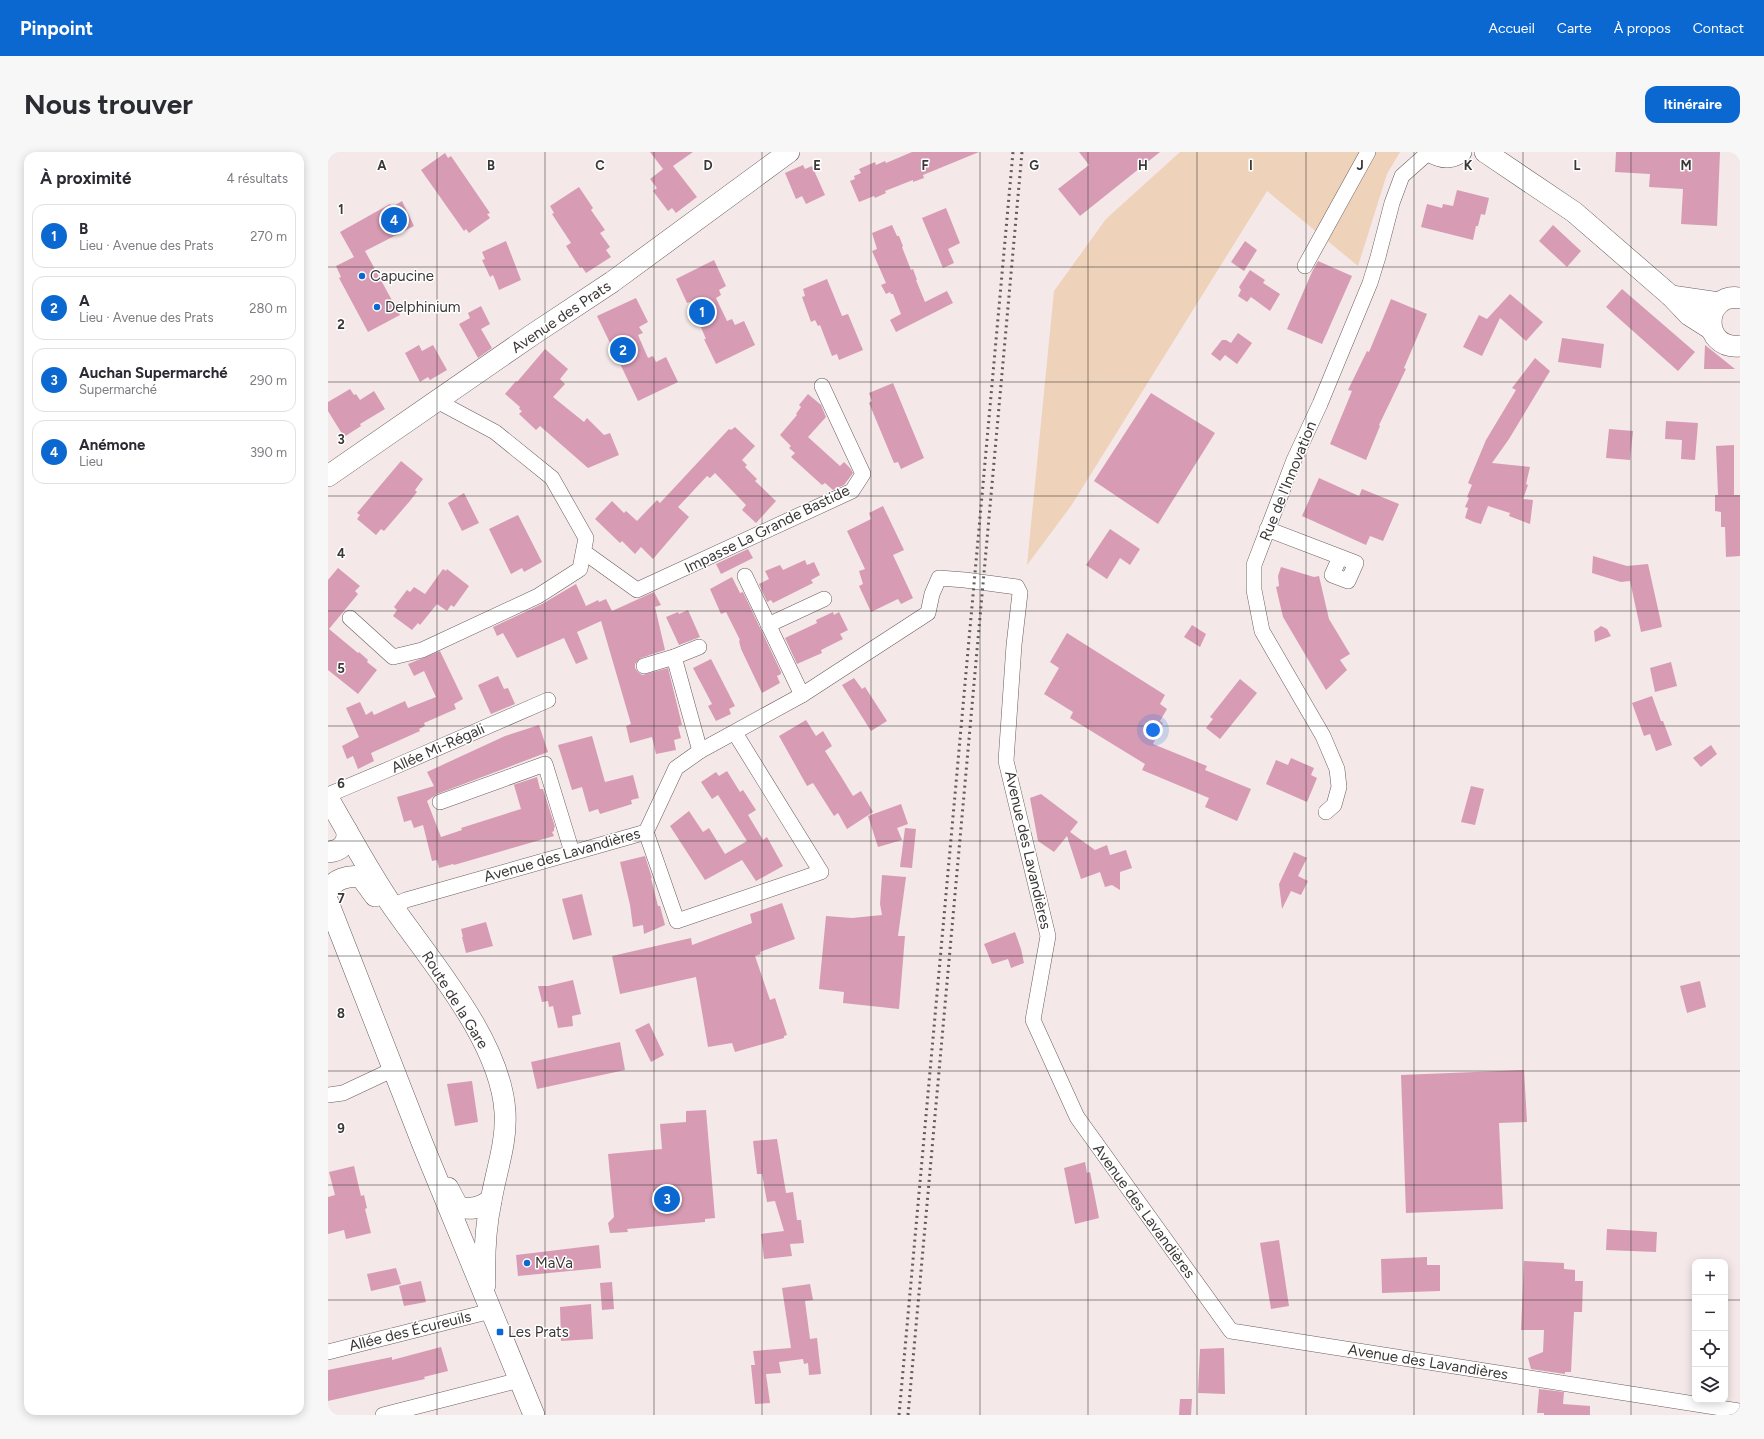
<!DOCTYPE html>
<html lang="fr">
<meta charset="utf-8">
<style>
:root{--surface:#fff;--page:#f7f7f7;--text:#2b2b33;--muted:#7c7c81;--line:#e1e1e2;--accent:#0c68d1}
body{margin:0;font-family:Figtree,sans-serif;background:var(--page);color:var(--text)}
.controls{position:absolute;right:12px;bottom:12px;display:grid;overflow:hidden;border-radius:8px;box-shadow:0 2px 10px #0003}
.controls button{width:36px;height:36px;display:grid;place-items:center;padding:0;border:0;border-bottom:1px solid var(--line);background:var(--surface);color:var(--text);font:20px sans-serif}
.you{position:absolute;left:825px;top:578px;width:14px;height:14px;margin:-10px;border:3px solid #fff;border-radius:50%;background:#1a73e8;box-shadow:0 0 0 6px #1a73e833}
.badge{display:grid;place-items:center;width:26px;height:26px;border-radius:50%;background:var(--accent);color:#fff;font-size:13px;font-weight:700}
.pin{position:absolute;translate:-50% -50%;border:2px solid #fff;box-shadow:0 1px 4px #0006}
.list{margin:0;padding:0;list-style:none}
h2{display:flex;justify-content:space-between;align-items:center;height:52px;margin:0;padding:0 16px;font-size:17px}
h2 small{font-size:13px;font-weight:400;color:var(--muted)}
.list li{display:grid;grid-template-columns:26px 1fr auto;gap:12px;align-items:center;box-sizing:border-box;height:64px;margin:0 8px 8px;padding:0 8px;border:1px solid var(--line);border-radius:12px}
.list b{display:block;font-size:15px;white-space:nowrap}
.list p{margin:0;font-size:13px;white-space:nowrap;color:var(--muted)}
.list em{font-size:13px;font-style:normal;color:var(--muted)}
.icon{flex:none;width:22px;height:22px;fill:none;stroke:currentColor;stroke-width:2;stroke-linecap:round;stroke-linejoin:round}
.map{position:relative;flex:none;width:1412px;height:1263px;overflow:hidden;border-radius:12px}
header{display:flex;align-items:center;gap:24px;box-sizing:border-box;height:56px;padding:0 20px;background:var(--accent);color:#fff}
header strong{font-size:19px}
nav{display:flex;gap:22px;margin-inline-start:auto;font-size:14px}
.intro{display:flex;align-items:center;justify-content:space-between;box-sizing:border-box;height:96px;padding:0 24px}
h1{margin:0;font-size:28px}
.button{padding:10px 18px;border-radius:12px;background:var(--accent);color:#fff;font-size:14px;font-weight:700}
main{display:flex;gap:24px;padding:0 24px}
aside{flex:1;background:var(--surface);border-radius:12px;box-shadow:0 2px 10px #0003}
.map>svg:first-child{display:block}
.green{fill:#eed2b9}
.building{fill:#d79cb4}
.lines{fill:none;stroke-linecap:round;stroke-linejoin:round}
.street-casing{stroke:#695e5e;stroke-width:16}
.secondary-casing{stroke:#695e5e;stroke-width:22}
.street{stroke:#fff;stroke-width:15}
.secondary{stroke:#fff;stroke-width:21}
.rail{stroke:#625c5c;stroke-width:3;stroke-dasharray:2 4;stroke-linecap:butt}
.grid{fill:none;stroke:#3c3737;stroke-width:1;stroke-opacity:0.55}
.poi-dot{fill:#0c68d1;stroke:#fff;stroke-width:1.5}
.labels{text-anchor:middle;stroke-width:3;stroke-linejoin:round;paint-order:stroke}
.poi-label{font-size:15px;fill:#3c3737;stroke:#fff;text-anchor:start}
.street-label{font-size:15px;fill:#3c3737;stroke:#fff}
.grid-label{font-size:13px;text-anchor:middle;font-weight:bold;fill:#3c3737;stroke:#fff;stroke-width:3;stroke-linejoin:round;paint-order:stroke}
</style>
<header>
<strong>Pinpoint</strong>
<nav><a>Accueil</a><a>Carte</a><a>À propos</a><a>Contact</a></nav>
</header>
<div class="intro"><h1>Nous trouver</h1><a class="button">Itinéraire</a></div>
<main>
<aside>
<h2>À proximité<small>4 résultats</small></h2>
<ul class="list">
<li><span class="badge">1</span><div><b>B</b><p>Lieu · Avenue des Prats</p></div><em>270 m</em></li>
<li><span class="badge">2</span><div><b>A</b><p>Lieu · Avenue des Prats</p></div><em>280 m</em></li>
<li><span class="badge">3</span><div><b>Auchan Supermarché</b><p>Supermarché</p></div><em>290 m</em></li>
<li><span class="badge">4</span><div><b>Anémone</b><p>Lieu</p></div><em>390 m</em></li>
</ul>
</aside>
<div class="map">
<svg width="1412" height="1263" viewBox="0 0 1412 1263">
<rect width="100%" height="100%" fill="#f4e8e8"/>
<path class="green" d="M852,0H1072L1059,22L1030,114L939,39L743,354L699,413L726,139L778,67Z"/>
<g class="building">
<path d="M322,0H365L345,14L369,45L348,61L344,56L340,59L325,39L329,36L322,27L335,17Z"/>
<path d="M584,0H651L595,23L596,26L585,30V28L557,39L558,41L547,46L546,44L531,50L522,29L527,27L526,24L533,21L531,17L547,10L548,13L557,9L558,11Z"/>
<path d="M751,0H832L752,64L730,37L761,13Z"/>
<path d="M1288,0H1392L1389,74L1353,72L1355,37L1321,35L1322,22L1287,20Z"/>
<path d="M117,1L120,6L123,4L162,61L159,62L162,66L141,81L138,77L136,79L93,18Z"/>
<path d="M475,13L477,17L484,14L497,43L478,52L474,44L468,47L457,21Z"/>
<path d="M251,35L265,56L263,58L277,78L272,81L282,95L278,98L283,105L258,121L254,115L252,116L238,94L243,91L224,62L226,61L222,54Z"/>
<path d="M1129,38L1161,46L1157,63L1153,62L1150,74H1148L1145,88L1093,75L1099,52L1114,56L1115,52L1125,54Z"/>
<path d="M74,49L86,74L37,99L72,163L40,180L11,126L13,125L8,114L26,105L12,80L62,52L64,55Z"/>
<path d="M618,56L632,91L620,97L626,111L615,116L594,66Z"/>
<path d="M564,73L569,84H571L575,94L574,95L583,118L585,117L589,128H588L597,150L619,139L625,151L568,180L562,168L573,162L565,142H563L562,140L558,142L553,133L558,131L544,99L549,97L544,81Z"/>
<path d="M1225,73L1253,99L1239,115L1211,89Z"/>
<path d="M178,89L193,128L171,138L165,123L162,125L154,108L157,107L154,100Z"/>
<path d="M917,89L929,98L916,119L903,110Z"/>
<path d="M386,108L398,134L391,138L393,143L388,146L399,169L404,167L407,173L416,169L427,193L388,212L376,187H378L362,150L359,151L348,127Z"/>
<path d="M990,109L1024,124L994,192L959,177L984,120Z"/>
<path d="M922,118L937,128L935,131L952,142L942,159L923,145L919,150L910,144L913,138L911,135Z"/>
<path d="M499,127L514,164L520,162L535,198L511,208L509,202L504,204L492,173L490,174L487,168L483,170L474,145L477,144L475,137Z"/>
<path d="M1294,137L1367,200L1350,219L1278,155Z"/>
<path d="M1182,142L1215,170L1198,189L1172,166L1154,204L1135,195L1151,163L1159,167Z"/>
<path d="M308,146L320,170L311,175L315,181L310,183L320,206L325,204L328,210L338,205L350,230L310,249L269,164Z"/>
<path d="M1063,147L1099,162L1076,216L1078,217L1051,273L1052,274L1038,308L1002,292L1024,239L1020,238L1039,199L1041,200Z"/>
<path d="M153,154L162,172L153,177L164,196L150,206L131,172L142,166L140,161Z"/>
<path d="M910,181L924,191L909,212L897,203L892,209L883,202L894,188H898L903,191Z"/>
<path d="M1234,186L1276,192L1273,216L1230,210Z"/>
<path d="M91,193L94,199L105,193L119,218L102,228L100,225L92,230L77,201Z"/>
<path d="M1377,193L1407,217H1376Z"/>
<path d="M217,197L240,217L232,227L237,232L225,245L256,270L259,266L276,283L282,281L291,303L260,316L212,274L208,278L191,262L194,259L191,257L192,255L177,242L188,229L189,230Z"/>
<path d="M1207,206L1222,219L1181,287L1164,311L1202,315L1198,332L1200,333L1195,347L1205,348L1202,372L1181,364L1182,361L1160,354L1153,372L1146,370L1137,366L1140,356L1137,355L1141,346L1139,345L1144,333L1140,331L1158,288L1188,238L1184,236Z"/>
<path d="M565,231L596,306L573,317L570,310L566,311L541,251L544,249L541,241Z"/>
<path d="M22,237L26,243L28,242L32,248L46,239L57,257L32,272L33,274L16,285L0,259V250Z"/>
<path d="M823,241L887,281L830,372L766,329Z"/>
<path d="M480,242L493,253L498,265L480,285L512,314L516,310L522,316L525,321L516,333L505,338L497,331L494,333L463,305L467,301L461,296L463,294L452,283L469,263L468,262L473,255L471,253Z"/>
<path d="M1338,269L1370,271L1367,308L1353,307L1354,288L1337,287Z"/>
<path d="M407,275L427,294L414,308L419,313L417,315L429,327L427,329L448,349L428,371L414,358L418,353L387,321L382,326L379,324L350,355L361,365L325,407L313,395L307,402L294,389L292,391L267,367L284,349L296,361L298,359L309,369L329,348L332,351L401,277L403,278Z"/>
<path d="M1281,277L1305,279L1302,308L1278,306Z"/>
<path d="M1406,293V343H1412V404L1398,405L1397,375H1393V360L1387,359V343H1390L1388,294Z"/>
<path d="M73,309L95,327L87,338L89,340L81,350L56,379L53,377L48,383L29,367L32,363L29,361Z"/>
<path d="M991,326L1031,344L1034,337L1071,352L1055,389L1042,384L1038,393L974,364Z"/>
<path d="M136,341L151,371L134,379L120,351Z"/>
<path d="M555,354L576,398L565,403L585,446L573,452L570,447L543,460L531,434L535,432L531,419L537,417L519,379L543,367L541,361Z"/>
<path d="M190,363L214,410L196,420L194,416L183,422L161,377Z"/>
<path d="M782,377L812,397L802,413L792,406L779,427L758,413Z"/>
<path d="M420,397L425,406L393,422L388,412Z"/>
<path d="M1265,404L1299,414L1320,412L1334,475L1313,480L1302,429L1293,430L1264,421Z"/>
<path d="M477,408L479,413L486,410L492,423L483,428L485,431L445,451L443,448L439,450L431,432L441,427L437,419L452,413L455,418Z"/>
<path d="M953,415L986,425L991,424L1001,467L1022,502L1012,508L1019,518L998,538L955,465L948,435L951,434L950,424Z"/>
<path d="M10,416L32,434L27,439L30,442L1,477L30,501L31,500L40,508L39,510L49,518L30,542L0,518V428Z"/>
<path d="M115,417L118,419L119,417L141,434L126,455L123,453L119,459L109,452L92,473L90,471L84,478L65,464L69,458L66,455L79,438L82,440L86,435L97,442Z"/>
<path d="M404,425L412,441L415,440L453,520V522L449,524L452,531L434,541L413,497L411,489L412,488L398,460L393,462L382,437Z"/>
<path d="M248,432L258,454L270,448L271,450L278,447L284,459L326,440L333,453L327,455L337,498L313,506L307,512V516L310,520L314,523L340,516L354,573L350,574L353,586L346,588L348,598L328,602L324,585L302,591L298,574L303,572L273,469L249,480L260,507L248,512L236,486L189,506L175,481L169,484L165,475L214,452Z"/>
<path d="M360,458L372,485L351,493L338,465L350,460L351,462Z"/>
<path d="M505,460L506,463L511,460L520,478L512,482L515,487L493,498L494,501L469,512L457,486L489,471L488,468Z"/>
<path d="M864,473L878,482L872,495L856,485Z"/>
<path d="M1273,474L1279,477L1283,484L1267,490L1266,479Z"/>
<path d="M739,481L837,543L832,552L839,557L832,569L835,571L825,592L879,614L877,618L923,637L909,669L877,655L881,646L814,618L817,612L742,566L745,560L716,542L731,516L722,510Z"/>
<path d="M112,499L135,547L126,552L128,557L96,571L97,574L91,577L92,579L43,601L46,609L30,617L25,604L19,607L14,594L31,585L18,556L32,550L38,563L44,559L46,563L77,549L80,556L108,545L96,519L86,524L80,512Z"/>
<path d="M383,507L407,554L401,557L403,562L388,569L380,554L384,552L365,516Z"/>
<path d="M1343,510L1349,534L1327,540L1322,516Z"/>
<path d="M170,524L176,537L180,536L187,552L163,562L150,533Z"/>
<path d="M526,526L534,537L537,535L559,569L543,579L514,533Z"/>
<path d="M912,527L929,541L892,587L878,576L885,567L882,565Z"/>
<path d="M1324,544L1333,569H1335L1344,593L1328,599L1322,582L1316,584L1304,551Z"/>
<path d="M478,568L488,584L495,579L504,594L497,599L514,626L525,644L533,639L545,660L519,677L510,661L506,664L485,631L479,634L451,584Z"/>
<path d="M211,573L220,600L109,642L99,649L113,685L134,678L133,676L193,657L186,633H185L209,625L212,637H215L227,675L226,676V679L224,680L226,684L126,713L125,712L111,716L109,708L104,709L95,673L86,676L83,668L76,670L69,645L106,634L99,620L177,584Z"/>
<path d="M264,584L277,630L305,623L311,646L303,648L304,652L272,662L270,657L261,660L254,635L244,638L230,593Z"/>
<path d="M1383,593L1389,602L1373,615L1365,606Z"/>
<path d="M963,606L986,616L983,623L989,626L979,650L938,632L948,608L960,613Z"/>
<path d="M399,619L412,640L415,638L428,658L420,663L435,688L439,685L455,714L428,729L414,708L377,728L342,674L361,659L375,680L381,676L397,702L419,689L390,643L384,647L373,630L388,620L391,624Z"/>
<path d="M1143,634L1156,637L1147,673L1133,670Z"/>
<path d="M713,642L750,670L742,680L767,698L779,693L782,703L798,698L804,716L792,720V738L784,733L777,735L772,720L753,727L739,684L726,700L710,689L702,646Z"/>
<path d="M573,652L580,672L569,676L574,688L550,695L540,664Z"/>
<path d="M577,676L588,677L584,716L572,715Z"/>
<path d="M966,700L979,706L970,724L980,729L973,743L963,739L954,757L951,732Z"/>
<path d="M317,704L324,726H323L330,754H332L337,773L316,782L315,773L305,775L302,753L292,710Z"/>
<path d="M554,723L578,725L570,784H577L571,857L515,851L516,840L491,837L498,764L524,766L554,763L552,752Z"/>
<path d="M254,742L264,783L245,788L234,747Z"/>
<path d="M454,751L467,787L432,800L433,802L427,804L442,848L447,846L459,883L456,884V886L407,900L404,891L380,895L368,825L292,842L284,804L363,786L364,793L424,771L422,762Z"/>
<path d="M158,770L165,794L138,801L134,785H135L133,777Z"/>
<path d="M687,780L693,797L696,811L683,816L680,807L664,812L656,792Z"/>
<path d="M245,828L253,862L244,864L245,874L230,876L225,854L221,855L220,849L214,850L210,834H220Z"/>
<path d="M1372,829L1378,855L1359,861L1352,834Z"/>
<path d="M321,871L336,903L323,910L307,878Z"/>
<path d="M292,890L297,918L209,937L203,910Z"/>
<path d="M1196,918L1199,970L1171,971L1175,1057L1078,1061L1073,923Z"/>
<path d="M144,929L150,970L127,974L119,932Z"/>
<path d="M378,958L387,1066L377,1067V1070L299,1077L300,1080L282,1081L280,1071L286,1065L280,1002L334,997L332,972L358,970V959Z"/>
<path d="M449,987L458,1041L465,1040L469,1068H473L476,1091L462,1092L464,1104L436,1107L433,1082L456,1079L447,1049L439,1050L434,1022H429L425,989Z"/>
<path d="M757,1010L759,1021L762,1020L771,1066L747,1072L736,1016Z"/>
<path d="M26,1014L33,1044L36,1043L39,1056L37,1057L43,1081L18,1087L16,1078L0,1082V1045L7,1043L1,1020Z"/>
<path d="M1279,1077L1329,1080L1328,1100L1278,1098Z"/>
<path d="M951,1088L961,1154L943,1157L932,1091Z"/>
<path d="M271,1093L273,1116L190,1124L188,1103Z"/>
<path d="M1099,1105V1113H1112V1139L1054,1141L1053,1107Z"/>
<path d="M1196,1109L1236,1111V1117L1247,1118V1129H1255L1254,1160H1246L1243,1220H1237V1222L1203,1217L1200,1206L1215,1200L1216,1178H1193Z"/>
<path d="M68,1116L73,1132L43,1139L39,1122Z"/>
<path d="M93,1129L98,1150L76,1154L71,1134Z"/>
<path d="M284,1130L286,1157L274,1158L272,1131Z"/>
<path d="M482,1132L485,1148L477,1149L482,1187L489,1186L493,1222L481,1223L480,1211L476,1212L475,1207L451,1210L453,1221L438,1222L442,1251L427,1252L423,1213H427L425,1199L463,1196L454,1136Z"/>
<path d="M263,1152L265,1187L233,1189L232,1155Z"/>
<path d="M113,1195L120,1219L96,1225L97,1227L0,1249V1218L64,1205V1208Z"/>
<path d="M896,1196L897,1242L870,1241L872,1197Z"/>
<path d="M1211,1237L1236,1240L1235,1252L1262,1254V1263H1216V1261H1209Z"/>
<path d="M852,1247H864L863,1263H851Z"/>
</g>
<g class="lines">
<g class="street-casing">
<g id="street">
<path d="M977,114L1040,0"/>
<path d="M939,377L1028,411L1020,429L1004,423L1012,405"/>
<path d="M256,400L309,438L524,339L535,322L494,234"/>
<path d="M417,424L474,543"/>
<path d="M22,466L65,505L94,498L210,444L252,417L258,386L224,326L167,280L109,249"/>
<path d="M440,473L496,447"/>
<path d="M346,505L372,599"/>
<path d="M316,514L346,505L371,495"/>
<path d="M0,643L66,615L220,548"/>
<path d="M112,650L217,612L244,700"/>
<path d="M998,660L1006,653L1011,635L1009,617L995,584L934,479L926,438V413L966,308L992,252L1042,131L1050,105L1064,51L1074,24L1101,0"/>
<path d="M318,680L349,769L493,720L407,581"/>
<path d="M64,754L78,748L318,680L348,616L372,599L474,543L600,461L604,442L611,426L637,428L689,435L692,441L686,493L678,609L720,784L705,868L749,965L903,1179L1412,1259"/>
<path d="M0,943L15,941L64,918"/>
<path d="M0,1200L163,1159"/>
<path d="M55,1263L192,1228"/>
</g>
</g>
<g class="secondary-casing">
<g id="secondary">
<path d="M1103,0C1113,6 1123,7 1133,0"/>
<path d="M1157,0L1246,60L1343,144L1361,163L1383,177"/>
<path d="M1343,144L1391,151"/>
<path d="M1412,146C1375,140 1372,198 1412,194"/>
<path d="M0,324L204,183L284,130L461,0"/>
<path d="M0,646C21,682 41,720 65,755C104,811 173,890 177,960C179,991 168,1019 163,1049C157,1077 156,1104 157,1133"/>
<path d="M0,700C13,699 20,692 19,679"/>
<path d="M0,739C6,727 20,723 33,725L47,744"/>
<path d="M0,750L95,993L206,1263"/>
<path d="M120,1036L130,1055C143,1058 152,1056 163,1048"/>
</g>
</g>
<use href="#street" class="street"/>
<use href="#secondary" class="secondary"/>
<g class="rail">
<path d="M571,1263L685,0"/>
<path d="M580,1263L694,0"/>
</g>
</g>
<path class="grid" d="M109,0V1263M217,0V1263M326,0V1263M434,0V1263M543,0V1263M652,0V1263M760,0V1263M869,0V1263M978,0V1263M1086,0V1263M1195,0V1263M1303,0V1263M0,115H1412M0,230H1412M0,344H1412M0,459H1412M0,574H1412M0,689H1412M0,804H1412M0,919H1412M0,1033H1412M0,1148H1367M1397,1148H1412"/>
<g class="poi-dot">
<circle cx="34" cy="124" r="4"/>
<circle cx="49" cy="155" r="4"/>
<circle cx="199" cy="1111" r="4"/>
<rect x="168" y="1176" width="8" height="8" rx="2"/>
</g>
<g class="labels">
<g class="poi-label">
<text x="42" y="129">Capucine</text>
<text x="57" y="160">Delphinium</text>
<text x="207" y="1116">MaVa</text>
<text x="180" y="1185">Les Prats</text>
</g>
<g class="street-label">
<text transform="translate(233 165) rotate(-34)" y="5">Avenue des Prats</text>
<text transform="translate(960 329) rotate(-68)" y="5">Rue de l'Innovation</text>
<text transform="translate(439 377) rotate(-26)" y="5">Impasse La Grande Bastide</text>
<text transform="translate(110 596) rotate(-24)" y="5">Allée Mi-Régali</text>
<text transform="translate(700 698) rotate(77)" y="5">Avenue des Lavandières</text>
<text transform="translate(234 703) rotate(-16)" y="5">Avenue des Lavandières</text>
<text transform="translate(127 848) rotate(58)" y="5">Route de la Gare</text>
<text transform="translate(816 1059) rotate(54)" y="5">Avenue des Lavandières</text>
<text transform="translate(82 1179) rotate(-14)" y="5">Allée des Écureuils</text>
<text transform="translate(1100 1210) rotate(9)" y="5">Avenue des Lavandières</text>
</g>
</g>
<g class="grid-label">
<text x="54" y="18">A</text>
<text x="163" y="18">B</text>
<text x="272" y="18">C</text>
<text x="380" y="18">D</text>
<text x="489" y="18">E</text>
<text x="597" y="18">F</text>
<text x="706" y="18">G</text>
<text x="815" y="18">H</text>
<text x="923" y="18">I</text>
<text x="1032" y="18">J</text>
<text x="1140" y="18">K</text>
<text x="1249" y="18">L</text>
<text x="1358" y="18">M</text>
<text x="13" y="62">1</text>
<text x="13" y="177">2</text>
<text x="13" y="292">3</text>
<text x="13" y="406">4</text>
<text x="13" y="521">5</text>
<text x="13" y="636">6</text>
<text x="13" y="751">7</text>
<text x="13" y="866">8</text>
<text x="13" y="981">9</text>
</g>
</svg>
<div class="controls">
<button>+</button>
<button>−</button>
<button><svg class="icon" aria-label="locate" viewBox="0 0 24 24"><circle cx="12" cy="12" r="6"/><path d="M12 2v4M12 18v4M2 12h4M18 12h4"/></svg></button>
<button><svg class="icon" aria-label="layers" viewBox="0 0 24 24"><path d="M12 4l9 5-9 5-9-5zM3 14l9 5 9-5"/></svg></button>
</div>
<div class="you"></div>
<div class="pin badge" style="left:374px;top:160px">1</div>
<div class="pin badge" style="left:295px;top:198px">2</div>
<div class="pin badge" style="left:339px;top:1047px">3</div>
<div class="pin badge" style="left:66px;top:68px">4</div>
</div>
</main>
